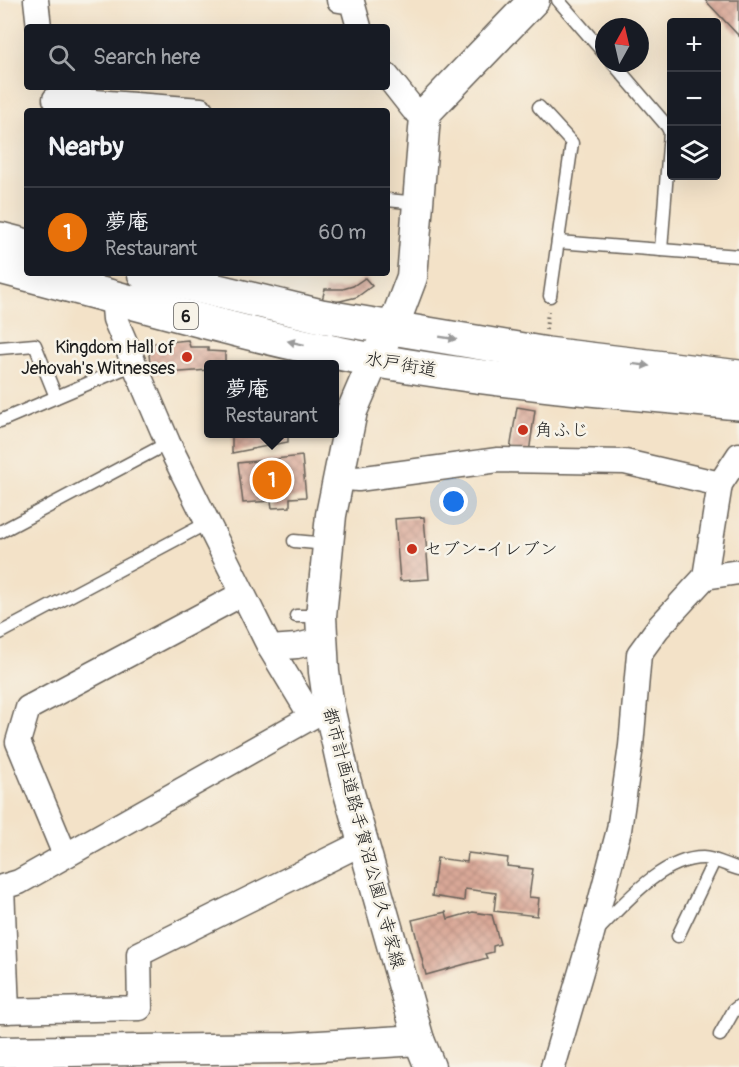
<!DOCTYPE html>
<meta charset="utf-8">
<style>
:root{--surface:#171b24;--page:#242831;--text:#f1f3f6;--muted:#9ea1a6;--line:#363941;--accent:#7c3aed}
body{margin:0;font-family:Pangolin,"Klee One",sans-serif;background:var(--page);color:var(--text)}
.controls{position:absolute;right:18px;top:18px;display:grid;overflow:hidden;border-radius:6px;box-shadow:0 6px 24px #0002}
.controls button{width:54px;height:54px;display:grid;place-items:center;padding:0;border:0;border-bottom:2px solid var(--line);background:var(--surface);color:var(--text);font:30px sans-serif}
.compass{position:absolute;left:595px;top:18px;width:54px;height:54px;border-radius:50%;background:var(--surface);box-shadow:0 6px 24px #0002;rotate:8deg}
.you{position:absolute;left:454px;top:502px;width:21px;height:21px;margin:-15px;border:4px solid #fff;border-radius:50%;background:#1a73e8;box-shadow:0 0 0 9px #1a73e833}
.badge{display:grid;place-items:center;width:39px;height:39px;border-radius:50%;background:var(--accent);color:#fff;font-size:20px;font-weight:700}
.pin{position:absolute;translate:-50% -50%;border:3px solid #fff;box-shadow:0 2px 6px #0006}
.popup{position:absolute;left:204px;top:360px;width:135px;height:78px;box-sizing:border-box;display:grid;place-content:center;border-radius:6px;background:var(--surface);filter:drop-shadow(0 2px 4px #0005);font-size:20px;white-space:nowrap;color:var(--muted)}
.popup b{font-size:22px;color:var(--text)}
.popup::after{content:'';position:absolute;left:50%;top:100%;margin-left:-12px;border:12px solid transparent;border-top-color:var(--surface)}
.list{margin:0;padding:0;list-style:none}
h2{display:flex;justify-content:space-between;align-items:center;height:78px;margin:0;padding:0 24px;font-size:26px}
h2 small{font-size:20px;font-weight:400;color:var(--muted)}
.list li{display:grid;grid-template-columns:39px 1fr auto;gap:18px;align-items:center;box-sizing:border-box;height:90px;padding:0 24px;border-top:2px solid var(--line)}
.list b{display:block;font-size:22px;white-space:nowrap}
.list p{margin:0;font-size:20px;white-space:nowrap;color:var(--muted)}
.list em{font-size:20px;font-style:normal;color:var(--muted)}
.icon{flex:none;width:33px;height:33px;fill:none;stroke:currentColor;stroke-width:2;stroke-linecap:round;stroke-linejoin:round}
.map{position:relative;flex:none;width:739px;height:1067px;overflow:hidden}
.search{position:absolute;background:var(--surface);box-shadow:0 6px 24px #0002;left:24px;top:24px;width:366px;height:66px;display:flex;align-items:center;gap:15px;box-sizing:border-box;padding:0 21px;border-radius:6px;color:var(--muted);font-size:22px}
.panel{position:absolute;background:var(--surface);box-shadow:0 6px 24px #0002;left:24px;top:108px;width:366px;height:168px;border-radius:6px}
.map>svg:first-child{display:block}
.building{fill:url(#building-cross-hatch)}
.lines{fill:none;stroke-linecap:round;stroke-linejoin:round}
.service-casing{stroke:#676158;stroke-width:15}
.minor-casing{stroke:#676158;stroke-width:27}
.tertiary-casing{stroke:#676158;stroke-width:33}
.trunk-casing{stroke:#676158;stroke-width:36}
.path{stroke:#676158;stroke-width:4;stroke-dasharray:1.5 4.5;stroke-linecap:butt}
.service{stroke:#fff;stroke-width:12}
.minor{stroke:#fff;stroke-width:24}
.tertiary{stroke:#fff;stroke-width:30}
.trunk{stroke:#fff;stroke-width:33}
.oneway{fill:#999}
.poi-dot{fill:#c8321e;stroke:#f7f3e8;stroke-width:2}
.labels{text-anchor:middle;stroke-width:5;stroke-linejoin:round;paint-order:stroke}
.shield{fill:#f7f3e8;stroke:#5e5c59;stroke-width:1.5}
.shield-label{font-size:16px;font-weight:bold;fill:#1c1c1c}
.poi-label{font-size:18px;fill:#1c1c1c;stroke:#f7f3e8;text-anchor:start}
.street-label{font-size:18px;fill:#1c1c1c;stroke:#f7f3e8}
</style>
<div class="map">
<svg width="739" height="1067" viewBox="0 0 739 1067">
<defs>
<pattern id="building-cross-hatch" width="8" height="8" patternUnits="userSpaceOnUse" patternTransform="scale(1.5)"><rect width="8" height="8" fill="#d9a897"/><path d="M0 0l8 8M0 8l8-8" fill="none" stroke="#ba9082"/></pattern>
</defs>
<rect width="100%" height="100%" fill="#f7f3e8"/>
<filter id="ink" filterUnits="userSpaceOnUse"><feTurbulence type="fractalNoise" baseFrequency=".0167" numOctaves="2"/><feDisplacementMap in="SourceGraphic" scale="12" xChannelSelector="R" yChannelSelector="G"/><feConvolveMatrix kernelMatrix="1 2 1 2 8 2 1 2 1" color-interpolation-filters="sRGB"/></filter>
<filter id="wash" filterUnits="userSpaceOnUse"><feTurbulence type="fractalNoise" baseFrequency=".008" numOctaves="4" result="noise"/><feDisplacementMap in="SourceGraphic" scale="24" xChannelSelector="R" yChannelSelector="G"/><feGaussianBlur stdDeviation="1.35" result="paint"/><feColorMatrix in="noise" values="0 0 0 0 0 0 0 0 0 0 0 0 0 0 0 0 0 1.4 0 .05"/><feComposite in="paint" operator="in"/></filter>
<g filter="url(#wash)">
<rect width="100%" height="100%" fill="#f3e2c8"/>
<g id="blocks">
<g class="building">
<path d="M705,0H739V36Z"/>
<path d="M365,278L372,286L357,297L336,302L322,300L325,289H343L353,286Z"/>
<path d="M188,340L190,347H208V351L225,352V364H209V370L151,374L148,344Z"/>
<path d="M517,407L535,410L529,453L510,450Z"/>
<path d="M232,434H288V442L232,453Z"/>
<path d="M302,456L306,497L290,498V507L272,508L271,501L243,503L238,463Z"/>
<path d="M424,517L429,579L400,581L395,519Z"/>
<path d="M468,853L508,858L507,866L533,869L529,897L539,898L537,916L494,911L496,893L465,889L464,901L432,896L437,858L467,862Z"/>
<path d="M446,912L448,919L473,912L492,915L500,944L493,946V952L485,954L487,958L426,975L412,920Z"/>
</g>
</g>
</g>
<g filter="url(#ink)">
<use href="#blocks" fill-opacity="0" stroke="#676158" stroke-width="1.5"/>
<g class="lines">
<g class="service-casing">
<g id="service">
<path d="M558,0L604,53"/>
<path d="M613,63L667,126L670,132L661,250"/>
<path d="M539,107L572,143L550,296"/>
<path d="M387,200L418,203"/>
<path d="M558,242L739,256"/>
<path d="M0,348L35,345L56,397"/>
<path d="M0,421L134,364"/>
<path d="M0,532L168,443"/>
<path d="M294,541L327,544"/>
<path d="M296,616H320"/>
<path d="M0,633L209,522"/>
<path d="M596,932C623,905 661,858 703,858C714,858 728,866 739,869"/>
<path d="M678,936L714,861"/>
<path d="M720,1035L734,1010L739,1006"/>
</g>
</g>
<g class="minor-casing">
<g id="minor">
<path d="M36,0L39,27"/>
<path d="M339,0L352,2L359,27"/>
<path d="M387,76L413,109L425,117"/>
<path d="M55,99L201,110"/>
<path d="M113,296L115,319L168,443L270,648L297,646L321,640"/>
<path d="M337,477L358,479L498,460L625,462L720,484"/>
<path d="M705,577L739,572"/>
<path d="M270,648L311,716"/>
<path d="M65,855L18,742L28,708L242,594"/>
<path d="M0,1011L140,1008L139,954L362,843"/>
<path d="M7,1011L2,887L19,882L329,707"/>
<path d="M553,1067L591,937L619,830L631,746L639,654L658,628L705,577L720,484L739,455"/>
</g>
</g>
<g class="tertiary-casing">
<g id="tertiary">
<path d="M0,1052L286,1048L419,1040"/>
<path d="M430,1067L419,1040L345,779L329,707L324,672L321,616L331,515L352,411L374,360L398,314L412,277L425,117L428,110L534,0"/>
</g>
</g>
<g class="trunk-casing">
<g id="trunk">
<path d="M0,239L27,246"/>
<path d="M0,267C124,299 248,337 374,360C495,382 617,392 739,403"/>
<path d="M144,273L321,316L547,354L739,377"/>
</g>
</g>
<path class="path" d="M546,330L548,311"/>
<use href="#service" class="service"/>
<use href="#minor" class="minor"/>
<use href="#tertiary" class="tertiary"/>
<use href="#trunk" class="trunk"/>
</g>
<defs><path id="oneway-solid" d="M-6-.8H1V-3.2L6.5 0L1 3.2V.8H-6Z" transform="scale(1.5)"/></defs>
<g class="oneway">
<use href="#oneway-solid" transform="translate(448 338) rotate(9)"/>
<use href="#oneway-solid" transform="translate(296 343) rotate(-167)"/>
<use href="#oneway-solid" transform="translate(641 365) rotate(7)"/>
</g>
</g>
<g class="poi-dot">
<circle cx="187" cy="357" r="6"/>
<circle cx="523" cy="430" r="6"/>
<circle cx="412" cy="549" r="6"/>
</g>
<g class="labels">
<rect class="shield" x="174" y="303" width="24" height="26" rx="4.5"/>
<g class="shield-label">
<text x="186" y="322">6</text>
</g>
<g class="poi-label">
<text x="175" y="353" text-anchor="end">Kingdom Hall of<tspan x="175" dy="21">Jehovah's Witnesses</tspan></text>
<text x="535" y="436">角ふじ</text>
<text x="424" y="555">セブン-イレブン</text>
</g>
<g class="street-label">
<text transform="translate(401 364) rotate(10)" y="6">水戸街道</text>
<text transform="translate(364 838) rotate(75)" y="6">都市計画道路手賀沼公園久寺家線</text>
</g>
</g>
</svg>
<div class="controls">
<button>+</button>
<button>−</button>
<button><svg class="icon" aria-label="layers" viewBox="0 0 24 24"><path d="M12 4l9 5-9 5-9-5zM3 14l9 5 9-5"/></svg></button>
</div>
<svg class="compass" viewBox="-18 -18 36 36"><path d="M0-13l5 13h-10z" fill="#e53935"/><path d="M0 13l5-13h-10z" fill="#9ea1a6"/></svg>
<div class="you"></div>
<div class="pin badge" style="left:272px;top:480px;background:#e8710a">1</div>
<div class="popup"><b>夢庵</b>Restaurant</div>
<div class="search"><svg class="icon" aria-label="search" viewBox="0 0 24 24"><circle cx="10" cy="10" r="6"/><path d="M15 15l6 6"/></svg>Search here</div>
<section class="panel">
<h2>Nearby<small></small></h2>
<ul class="list">
<li><span class="badge" style="background:#e8710a">1</span><div><b>夢庵</b><p>Restaurant</p></div><em>60 m</em></li>
</ul>
</section>
</div>
